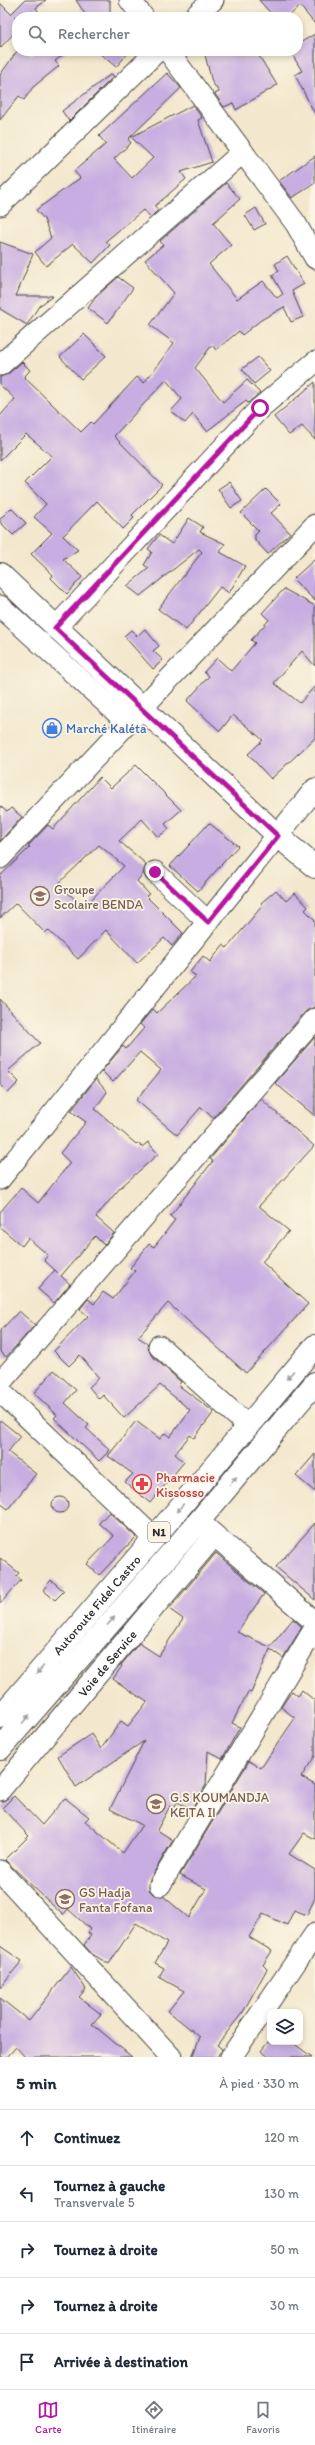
<!DOCTYPE html>
<html lang="fr">
<meta charset="utf-8">
<style>
:root{--surface:#fff;--page:#f2f2f3;--text:#1f2937;--muted:#747a83;--line:#e0e1e3;--accent:#b5179e}
body{margin:0;font-family:Itim,sans-serif;background:var(--page);color:var(--text)}
.controls{position:absolute;right:12px;bottom:12px;display:grid;overflow:hidden;border-radius:8px;box-shadow:0 2px 6px #0003}
.controls button{width:36px;height:36px;display:grid;place-items:center;padding:0;border:0;border-bottom:1px solid var(--line);background:var(--surface);color:var(--text);font:20px sans-serif}
.stop{position:absolute;width:12px;height:12px;margin:-9px;border:3px solid #b5179e;border-radius:50%;background:#fff}
.stop.end{background:#b5179e;border-color:#fff;box-shadow:0 1px 4px #0008}
.list{margin:0;padding:0;list-style:none}
h2{display:flex;justify-content:space-between;align-items:center;height:52px;margin:0;padding:0 16px;font-size:17px}
h2 small{font-size:13px;font-weight:400;color:var(--muted)}
.list li{display:grid;grid-template-columns:26px 1fr auto;gap:12px;align-items:center;box-sizing:border-box;height:56px;padding:0 16px;border-top:1px solid var(--line)}
.list b{display:block;font-size:15px;white-space:nowrap}
.list p{margin:0;font-size:13px;white-space:nowrap;color:var(--muted)}
.list em{font-size:13px;font-style:normal;color:var(--muted)}
.icon{flex:none;width:22px;height:22px;fill:none;stroke:currentColor;stroke-width:2;stroke-linecap:round;stroke-linejoin:round}
.map{position:relative;flex:none;width:315px;height:2057px;overflow:hidden}
.search{position:absolute;background:var(--surface);box-shadow:0 2px 6px #0003;left:12px;right:12px;top:12px;height:44px;display:flex;align-items:center;gap:10px;box-sizing:border-box;padding:0 14px;border-radius:16px;color:var(--muted);font-size:15px}
.sheet{height:332px;background:var(--surface)}
nav{display:flex;justify-content:space-around;align-items:center;box-sizing:border-box;height:56px;border-top:1px solid var(--line);background:var(--surface);font-size:11px;color:var(--muted)}
nav a{display:grid;justify-items:center;gap:2px}
nav .on{color:var(--accent)}
.map>svg:first-child{display:block}
.building{fill:#c7ade1;fill-rule:evenodd}
.lines{fill:none;stroke-linecap:round;stroke-linejoin:round}
.minor-casing{stroke:#494743;stroke-width:23}
.major-casing{stroke:#494743;stroke-width:24}
.highway-casing{stroke:#494743;stroke-width:24}
.minor{stroke:#fff;stroke-width:21}
.major{stroke:#fff;stroke-width:22}
.highway{stroke:#fff;stroke-width:22}
.oneway{fill:#a0a0a0}
.route{stroke:#b5179e;stroke-width:5}
.labels{text-anchor:middle;stroke-width:3.5;stroke-linejoin:round;paint-order:stroke}
.shield{fill:#fcf5e5;stroke:#6a6863;stroke-width:1}
.shield-label{font-size:12px;font-weight:bold;fill:#2b2b2b}
.shop-label{font-size:13px;fill:#366cbe;stroke:#fcf5e5;text-anchor:start}
.education-label{font-size:13px;fill:#785e54;stroke:#fcf5e5;text-anchor:start}
.health-label{font-size:13px;fill:#be3a42;stroke:#fcf5e5;text-anchor:start}
.street-label{font-size:13px;fill:#2b2b2b;stroke:#fcf5e5}
</style>
<div class="map">
<svg width="315" height="2057" viewBox="0 0 315 2057">
<rect width="100%" height="100%" fill="#fcf5e5"/>
<filter id="ink" filterUnits="userSpaceOnUse"><feTurbulence type="fractalNoise" baseFrequency=".025" numOctaves="2"/><feDisplacementMap in="SourceGraphic" scale="8" xChannelSelector="R" yChannelSelector="G"/><feConvolveMatrix kernelMatrix="1 2 1 2 8 2 1 2 1" color-interpolation-filters="sRGB"/></filter>
<filter id="wash" filterUnits="userSpaceOnUse"><feTurbulence type="fractalNoise" baseFrequency=".012" numOctaves="4" result="noise"/><feDisplacementMap in="SourceGraphic" scale="16" xChannelSelector="R" yChannelSelector="G"/><feGaussianBlur stdDeviation="0.9" result="paint"/><feColorMatrix in="noise" values="0 0 0 0 0 0 0 0 0 0 0 0 0 0 0 0 0 1.4 0 .05"/><feComposite in="paint" operator="in"/></filter>
<g filter="url(#wash)">
<rect width="100%" height="100%" fill="#f3e8cd"/>
<g id="blocks">
<g class="building">
<path d="M25,0H46L36,8L38,11L32,17H14L17,20V30L0,48V3L11,14Z"/>
<path d="M76,0H110V17H87Z"/>
<path d="M259,0H315V24L300,6L288,17H274Z"/>
<path d="M315,34V114L295,75L302,71L290,51H298V44Z"/>
<path d="M17,51H28L31,55L37,51H68L55,61L59,66L33,87L24,100L19,96L0,120V75Z"/>
<path d="M97,51H130L116,67Z"/>
<path d="M204,51H256L277,85L236,110L233,103L224,107L215,94L219,92L212,82Z"/>
<path d="M167,73L181,88L128,139L131,143L114,159L132,178L153,158L131,137L193,105L202,118L198,120L212,162L181,172L186,179L155,206L158,210L151,217L143,210L106,241L110,245L93,263L73,244L46,266L35,252L51,238L44,219L36,210L80,178L74,171L106,144L99,136Z"/>
<path d="M111,74L114,76L69,121L62,111Z"/>
<path d="M315,156V183L292,198L279,181Z"/>
<path d="M226,183L240,199L213,223L231,245L209,264L237,299L263,281L277,298L283,294L272,275L279,271L275,264L287,256L304,284L292,291L303,317L291,322L284,307L261,320L242,335L239,331L216,350L212,345L195,368L223,402L247,380L260,393L248,403L246,401L207,431L193,414L185,423L171,411L182,399L166,380L114,436L162,485L132,515L134,518L123,529L97,501L63,536L78,550L63,559L82,577L67,594L51,578L53,575L31,554L52,533L34,517L46,504L25,483L52,456L26,434L0,460V416L15,399L0,385V377L8,374L22,362L30,370L24,377L81,432L91,422L93,424L137,377L144,383L174,343L150,325L174,293L145,260L163,245L160,241Z"/>
<path d="M256,208L265,224L254,230L245,215Z"/>
<path d="M0,242L33,254L16,296H53L39,306L27,325L0,309Z"/>
<path d="M118,277L133,288L108,323L88,308L96,297Z"/>
<path d="M84,334L106,356L81,379L60,357Z"/>
<path d="M258,357L270,371L254,384L242,369Z"/>
<path d="M315,382V440L302,426L289,435L274,417Z"/>
<path d="M229,482L242,501L231,508L218,489Z"/>
<path d="M266,489L281,504L271,513L290,533L268,554L255,540V535L259,531L241,513Z"/>
<path d="M11,508L26,523L13,535L0,522V519Z"/>
<path d="M189,518L203,527L200,532L225,544L220,552L245,566L229,593L220,587L186,630L158,609L202,552L199,549L140,596L127,586L149,568L144,565L152,552L148,549L159,535L172,544Z"/>
<path d="M315,559V601L293,579Z"/>
<path d="M284,589L315,606V666L302,651L274,683L300,703L315,686V738L271,779L248,754L263,740L233,715L220,731L187,701L209,676L204,672L217,658L231,671L255,643L251,640L269,620L262,613Z"/>
<path d="M145,629L159,646L153,651L163,660L153,669L124,636L131,630L137,636Z"/>
<path d="M136,765L181,810L165,824L169,829L158,837L142,819L119,841L146,864L143,874L137,881L149,894L146,896L183,933L172,946L164,938L137,963L106,930L78,959L48,930L45,933L16,903L0,918V876L30,847L28,846L48,825L53,829L100,777L111,788ZM99,845L124,866L83,908L59,883Z"/>
<path d="M0,806L7,812L11,808L22,817L0,841Z"/>
<path d="M209,823L238,846L198,891L170,866Z"/>
<path d="M276,890L286,901L295,893L308,907L305,910L315,920V1007L306,1011L213,1118L201,1107L177,1135L136,1100L161,1070L140,1052L113,1082L102,1071L123,1046L126,1049L144,1028L140,1024L153,1009L157,1013L196,976L190,972L203,956L210,962L223,945L227,948L263,905L261,903Z"/>
<path d="M0,999L40,1043L8,1071L19,1082L8,1093L0,1085Z"/>
<path d="M315,1037V1116L275,1083Z"/>
<path d="M96,1079L107,1092L95,1109L136,1144L138,1143L142,1147L148,1142L158,1154L120,1188L96,1217L114,1233L104,1245L95,1236L61,1276L70,1284L54,1303L38,1289L55,1270L58,1273L44,1260L48,1255L28,1238L22,1246L0,1227V1212L21,1188L38,1203L70,1163L60,1153L86,1122L71,1111Z"/>
<path d="M261,1099L314,1146L259,1206L289,1231L262,1262L308,1304L246,1373L168,1303L138,1337L147,1343L151,1355L181,1382L178,1385L214,1412L194,1438L190,1435L175,1454L184,1462L150,1503L125,1482L133,1474L108,1456L136,1421L160,1439L165,1433L170,1437L190,1410L160,1385L124,1418L103,1395L99,1399L89,1387L99,1378L80,1355L69,1366L54,1351L88,1316L80,1309L88,1299L94,1304L103,1292L113,1299L135,1271L130,1268L149,1244L154,1247L175,1220L170,1216L213,1161L210,1159Z"/>
<path d="M19,1311L35,1325L6,1357L0,1351V1331Z"/>
<path d="M54,1370L76,1390L65,1403L89,1425L86,1428L110,1450L99,1461L54,1418L57,1415L34,1393Z"/>
<path d="M0,1420L20,1436L8,1452L36,1474L8,1509L0,1503Z"/>
<path d="M315,1454V1492L296,1476Z"/>
<circle cx="60" cy="1505" r="8"/>
<path d="M109,1512L136,1537L99,1575L87,1564L114,1536L99,1523Z"/>
<path d="M315,1523V1600L276,1567Z"/>
<path d="M216,1553L264,1594L237,1632L270,1647L293,1619L302,1627L283,1658L270,1649L251,1693L248,1692L232,1723L240,1727L222,1759L208,1751L206,1785L192,1809L177,1802L174,1808L170,1806L157,1830L173,1840L150,1879L149,1890L154,1895L163,1896L189,1918L206,1889L180,1875L249,1761L261,1768L295,1718L281,1707L292,1691L298,1696L302,1690L315,1701V1756L301,1777L315,1785V1839L304,1833L289,1854L315,1870V1898L307,1915L294,1910L287,1925L263,1914L249,1937L272,1951L263,1965L267,1969L243,2012L217,2045L222,2049L217,2057H192L200,2037L168,2011L184,1991L159,1977L164,1968L155,1963L167,1943L136,1923L109,1964L92,1954L84,1945L91,1935L88,1933L90,1929L68,1909L63,1915L5,1860L29,1836L2,1808L14,1796L42,1825L65,1798L89,1817L85,1821L123,1853L142,1825L110,1809L144,1741L76,1787L58,1756L91,1734L101,1749L121,1721L128,1726L147,1702L113,1679L122,1666L121,1665L139,1643L159,1656L183,1619L169,1609Z"/>
<path d="M0,1558L19,1573L16,1576L21,1580L0,1604Z"/>
<path d="M51,1580L64,1591L55,1600L43,1590Z"/>
<path d="M0,1946L22,1961L0,1987Z"/>
<path d="M71,1967L86,1989L79,1997L101,2014L92,2024L132,2057H25L16,2047L7,2057H0V1998L29,2021Z"/>
<path d="M268,2042H292L312,2057H269L261,2051Z"/>
</g>
</g>
</g>
<g filter="url(#ink)">
<use href="#blocks" fill-opacity="0" stroke="#494743" stroke-width="1"/>
<g class="lines">
<g class="minor-casing">
<g id="minor">
<path d="M130,0L143,17"/>
<path d="M194,17L213,0"/>
<path d="M168,51L296,224L315,258"/>
<path d="M0,205L157,51"/>
<path d="M0,365L243,152"/>
<path d="M0,606L128,723"/>
<path d="M55,628L260,408L315,362"/>
<path d="M0,858L315,525"/>
<path d="M155,872L208,922"/>
<path d="M0,1179L315,789"/>
<path d="M159,1346L248,1426"/>
<path d="M0,1383L315,1019"/>
<path d="M0,1391L154,1538"/>
<path d="M205,1527L315,1622"/>
<path id="s1" d="M0,1790L214,1536"/>
<path d="M0,1871L171,2057"/>
<path d="M160,1885L315,1628"/>
<path d="M231,2057L315,1934"/>
</g>
</g>
<g class="major-casing">
<path id="major" d="M0,574L278,836L315,867"/>
</g>
<g class="highway-casing">
<g id="highway">
<path id="s2" d="M0,1717L154,1538L315,1346"/>
<path d="M0,1749L199,1521L315,1383"/>
</g>
</g>
<use href="#minor" class="minor"/>
<use href="#major" class="major"/>
<use href="#highway" class="highway"/>
</g>
<defs><path id="oneway-solid" d="M-6-.8H1V-3.2L6.5 0L1 3.2V.8H-6Z"/></defs>
<g class="oneway">
<use href="#oneway-solid" transform="translate(290 1375) rotate(130)"/>
<use href="#oneway-solid" transform="translate(233 1481) rotate(-50)"/>
<use href="#oneway-solid" transform="translate(180 1508) rotate(130)"/>
<use href="#oneway-solid" transform="translate(111 1621) rotate(-49)"/>
<use href="#oneway-solid" transform="translate(40 1670) rotate(131)"/>
<use href="#oneway-solid" transform="translate(26 1719) rotate(-49)"/>
</g>
</g>
<g class="lines" filter="url(#ink)">
<path class="route" d="M155,872L208,922L278,836L55,628L260,408"/>
</g>
<defs>
<g id="shop-ring" transform="scale(1)"><circle r="9.5" fill="#fcf5e5" stroke="#3f7fe0" stroke-width="1.5"/><path d="M-5-2.5h2.3a2.7 3.5 0 0 1 5.4 0H5L5.5 6h-11ZM-1.5-2.5h3a1.5 2.3 0 0 0-3 0Z" fill="#3f7fe0"/></g>
<g id="school-ring" transform="scale(1)"><circle r="9.5" fill="#fcf5e5" stroke="#8d6e63" stroke-width="1.5"/><path d="M0-5L7-2L0 1L-7-2ZM-4 1L0 2.5L4 1V4Q0 6-4 4Z" fill="#8d6e63"/></g>
<g id="pharmacy-ring" transform="scale(1)"><circle r="9.5" fill="#fcf5e5" stroke="#e0444e" stroke-width="1.5"/><path d="M-2-6h4v4h4v4h-4v4h-4v-4h-4v-4h4Z" fill="#e0444e"/></g>
</defs>
<g fill-rule="evenodd">
<use href="#shop-ring" x="52" y="728"/>
<use href="#school-ring" x="40" y="896"/>
<use href="#pharmacy-ring" x="142" y="1484"/>
<use href="#school-ring" x="156" y="1804"/>
<use href="#school-ring" x="65" y="1899"/>
</g>
<g class="labels">
<rect class="shield" x="148" y="1522" width="22" height="20" rx="3"/>
<g class="shield-label">
<text x="159" y="1536">N1</text>
</g>
<g class="shop-label">
<text x="66" y="733">Marché Kaléta</text>
</g>
<g class="education-label">
<text x="54" y="894">Groupe<tspan x="54" dy="15">Scolaire BENDA</tspan></text>
<text x="170" y="1802">G.S KOUMANDJA<tspan x="170" dy="15">KEITA II</tspan></text>
<text x="79" y="1897">GS Hadja<tspan x="79" dy="15">Fanta Fofana</tspan></text>
</g>
<g class="health-label">
<text x="156" y="1482">Pharmacie<tspan x="156" dy="15">Kissosso</tspan></text>
</g>
<g class="street-label">
<text dy="5" stroke="none"><textPath href="#s2" startOffset="148">Autoroute Fidel Castro</textPath></text>
<text dy="5" stroke="none"><textPath href="#s1" startOffset="166">Voie de Service</textPath></text>
</g>
</g>
</svg>
<div class="controls">
<button><svg class="icon" aria-label="layers" viewBox="0 0 24 24"><path d="M12 4l9 5-9 5-9-5zM3 14l9 5 9-5"/></svg></button>
</div>
<div class="stop" style="left:260px;top:408px"></div>
<div class="stop end" style="left:155px;top:872px"></div>
<div class="search"><svg class="icon" aria-label="search" viewBox="0 0 24 24"><circle cx="10" cy="10" r="6"/><path d="M15 15l6 6"/></svg>Rechercher</div>
</div>
<section class="sheet">
<h2>5 min<small>À pied · 330 m</small></h2>
<ul class="list">
<li><svg class="icon" aria-label="ahead" viewBox="0 0 24 24"><path d="M12 20V5M6 11l6-6 6 6"/></svg><div><b>Continuez</b></div><em>120 m</em></li>
<li><svg class="icon" aria-label="left" viewBox="0 0 24 24"><path d="M17 20v-9H6M10 6l-5 5 5 5"/></svg><div><b>Tournez à gauche</b><p>Transvervale 5</p></div><em>130 m</em></li>
<li><svg class="icon" aria-label="right" viewBox="0 0 24 24"><path d="M7 20v-9h11M14 6l5 5-5 5"/></svg><div><b>Tournez à droite</b></div><em>50 m</em></li>
<li><svg class="icon" aria-label="right" viewBox="0 0 24 24"><path d="M7 20v-9h11M14 6l5 5-5 5"/></svg><div><b>Tournez à droite</b></div><em>30 m</em></li>
<li><svg class="icon" aria-label="arrive" viewBox="0 0 24 24"><path d="M6 21V4h12l-3 4 3 4H6"/></svg><div><b>Arrivée à destination</b></div></li>
</ul>
</section>
<nav>
<a class="on"><svg class="icon" aria-label="map" viewBox="0 0 24 24"><path d="M3 6l6-2 6 2 6-2v14l-6 2-6-2-6 2zM9 4v14M15 6v14"/></svg>Carte</a>
<a><svg class="icon" aria-label="directions" viewBox="0 0 24 24"><path d="M12 3l9 9-9 9-9-9zM9 14v-3h6M13 9l2 2-2 2"/></svg>Itinéraire</a>
<a><svg class="icon" aria-label="saved" viewBox="0 0 24 24"><path d="M7 4h10v16l-5-4-5 4z"/></svg>Favoris</a>
</nav>
